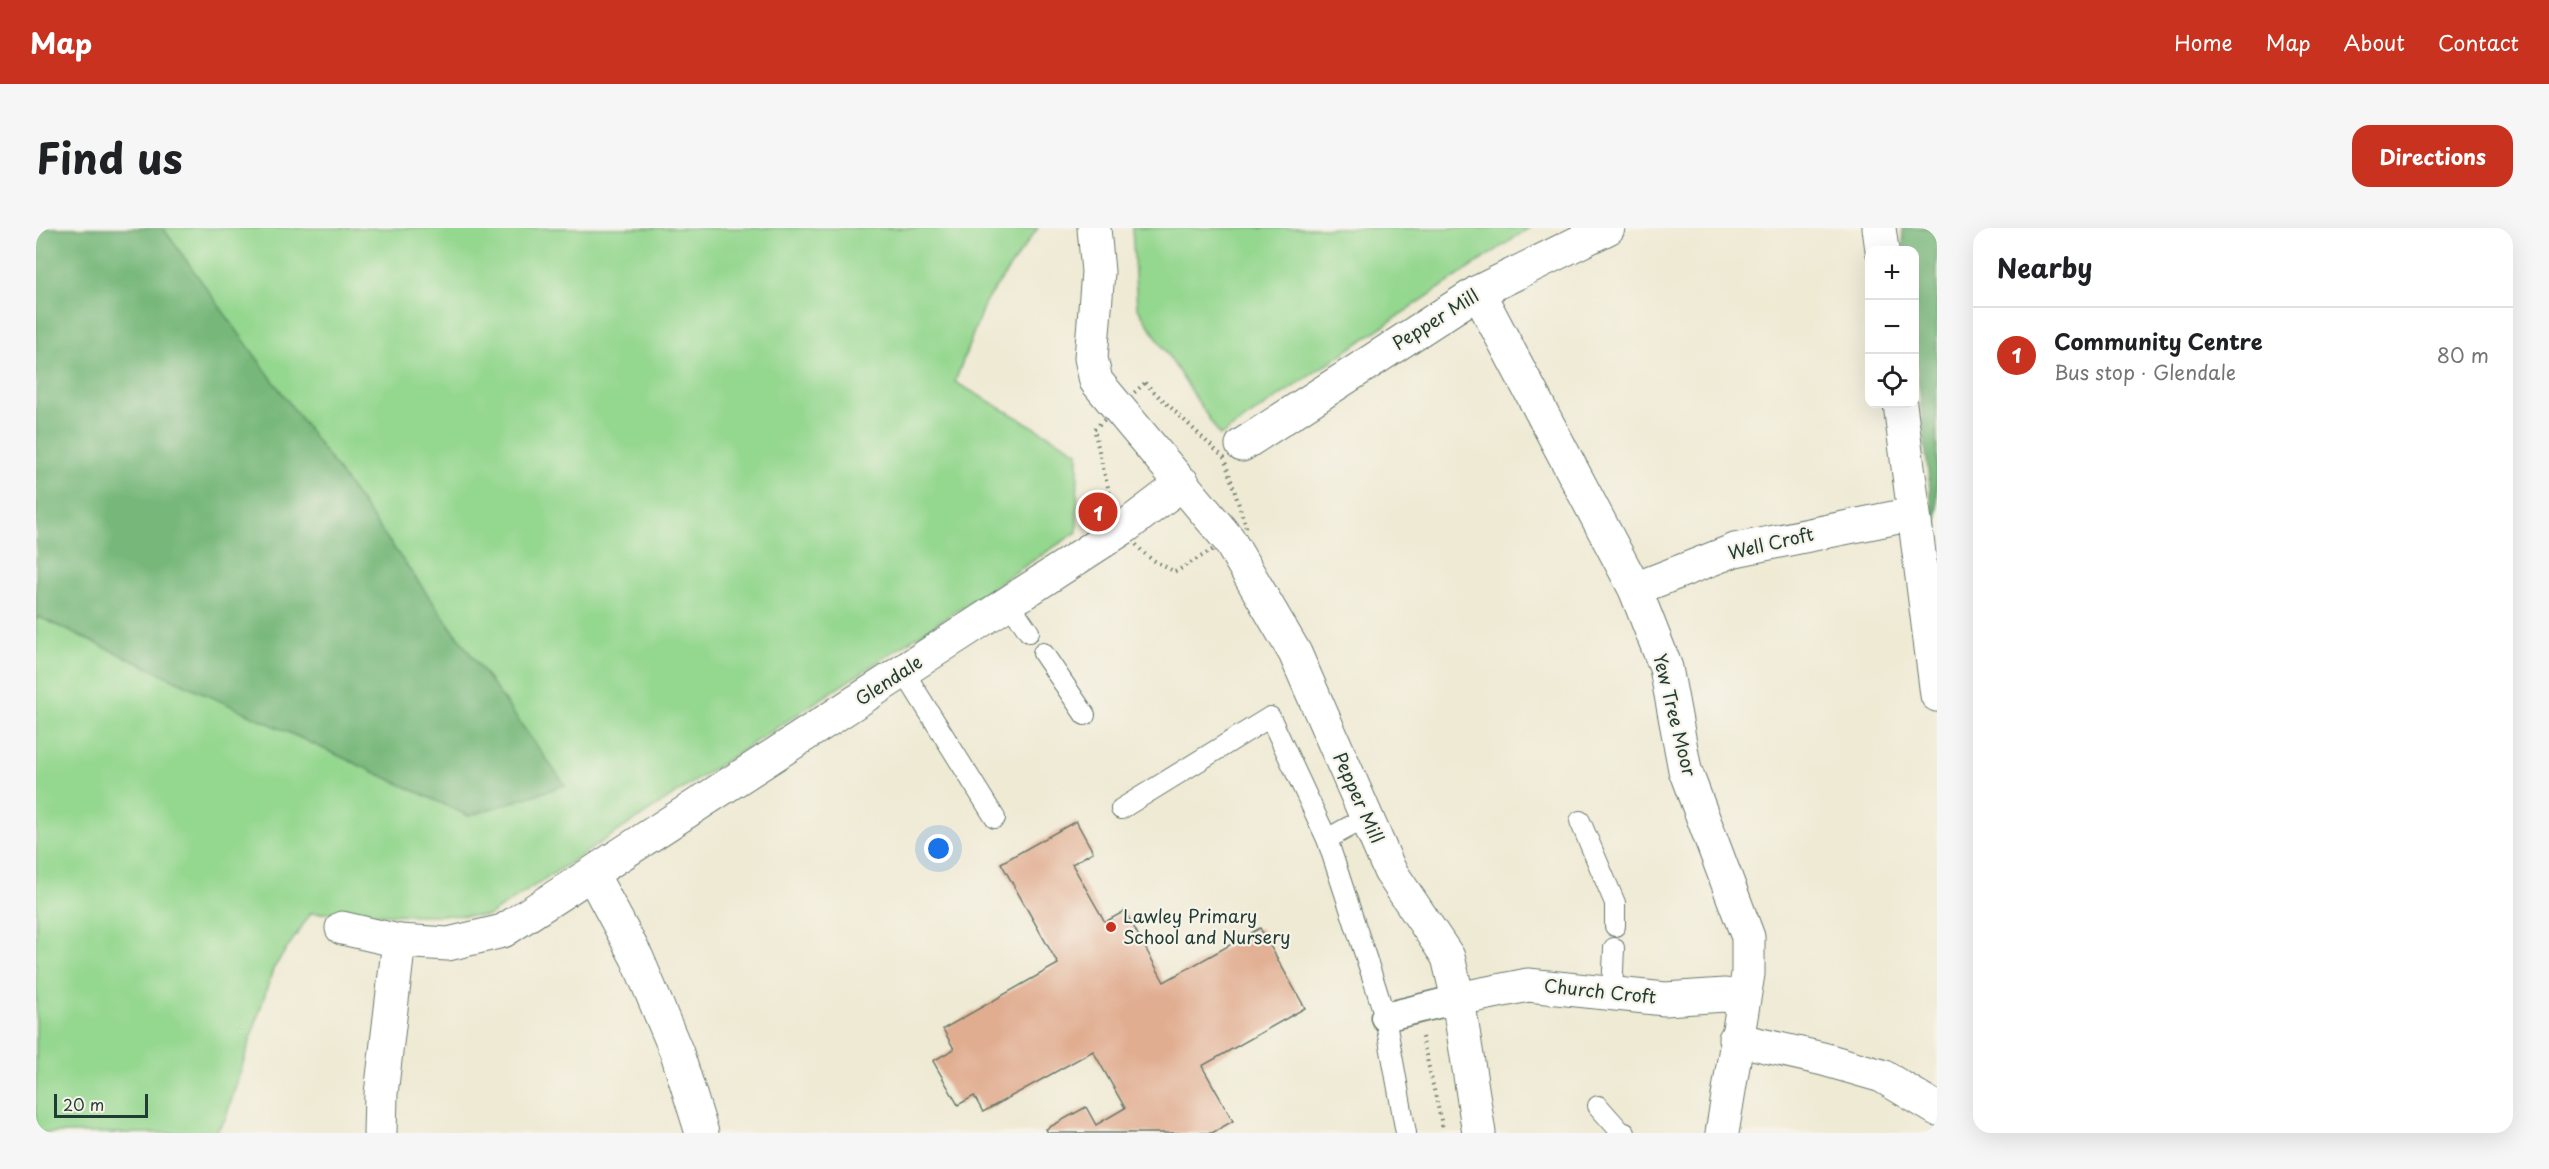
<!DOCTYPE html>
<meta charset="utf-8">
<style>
:root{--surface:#fff;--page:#f6f6f6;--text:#202124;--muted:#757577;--line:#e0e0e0;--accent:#c8321e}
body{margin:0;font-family:"Playpen Sans",sans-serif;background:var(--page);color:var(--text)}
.controls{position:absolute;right:18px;top:18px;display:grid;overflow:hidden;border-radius:12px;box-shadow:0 6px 24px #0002}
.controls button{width:54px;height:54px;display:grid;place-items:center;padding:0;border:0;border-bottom:2px solid var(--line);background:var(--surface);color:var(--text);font:30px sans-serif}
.scale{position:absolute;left:18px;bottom:15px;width:94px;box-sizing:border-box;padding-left:6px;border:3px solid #1f3d34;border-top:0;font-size:16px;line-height:21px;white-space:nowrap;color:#1f3d34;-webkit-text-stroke:4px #f7f3e8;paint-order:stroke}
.you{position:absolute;left:903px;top:621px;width:21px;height:21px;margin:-15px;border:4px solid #fff;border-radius:50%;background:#1a73e8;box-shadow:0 0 0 9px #1a73e833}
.badge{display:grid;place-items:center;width:39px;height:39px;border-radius:50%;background:var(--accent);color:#fff;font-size:20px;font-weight:700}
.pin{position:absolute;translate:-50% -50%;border:3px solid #fff;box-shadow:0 2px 6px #0006}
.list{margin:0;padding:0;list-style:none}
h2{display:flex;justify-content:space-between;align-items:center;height:78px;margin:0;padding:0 24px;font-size:26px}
h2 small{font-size:20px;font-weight:400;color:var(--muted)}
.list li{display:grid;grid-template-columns:39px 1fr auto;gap:18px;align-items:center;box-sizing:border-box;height:96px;padding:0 24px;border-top:2px solid var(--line)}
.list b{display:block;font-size:22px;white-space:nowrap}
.list p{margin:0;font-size:20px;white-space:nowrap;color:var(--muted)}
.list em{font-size:20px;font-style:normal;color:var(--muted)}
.icon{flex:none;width:33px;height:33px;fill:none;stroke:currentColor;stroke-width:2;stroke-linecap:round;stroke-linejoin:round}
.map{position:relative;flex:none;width:1901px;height:905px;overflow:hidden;border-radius:18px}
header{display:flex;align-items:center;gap:36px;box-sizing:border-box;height:84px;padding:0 30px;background:var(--accent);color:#fff}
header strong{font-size:28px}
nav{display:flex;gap:33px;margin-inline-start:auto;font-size:21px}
.intro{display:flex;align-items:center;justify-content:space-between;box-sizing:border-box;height:144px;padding:0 36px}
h1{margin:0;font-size:42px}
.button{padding:15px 27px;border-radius:18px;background:var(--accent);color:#fff;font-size:21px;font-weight:700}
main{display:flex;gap:36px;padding:0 36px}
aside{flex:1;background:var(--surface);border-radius:18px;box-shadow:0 6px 24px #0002}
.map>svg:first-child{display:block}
.green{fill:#94d78f;stroke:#5a8a62;stroke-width:1.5}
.forest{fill:#77b87a;stroke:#4b7a57;stroke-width:1.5}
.building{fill:#e1ad91}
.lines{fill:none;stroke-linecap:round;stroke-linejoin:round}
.service-casing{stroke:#687a6c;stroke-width:22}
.pedestrian-casing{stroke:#687a6c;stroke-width:31}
.minor-casing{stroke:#687a6c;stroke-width:35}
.path{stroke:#687a6c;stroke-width:4;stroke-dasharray:1.5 4.5;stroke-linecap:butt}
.service{stroke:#fff;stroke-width:20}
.pedestrian{stroke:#fff;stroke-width:28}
.minor{stroke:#fff;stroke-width:33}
.poi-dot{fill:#c8321e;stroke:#f7f3e8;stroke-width:2}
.labels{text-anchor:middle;stroke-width:4.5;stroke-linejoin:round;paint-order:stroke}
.street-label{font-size:18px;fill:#1f3d34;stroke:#f7f3e8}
.poi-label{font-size:18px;fill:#1f3d34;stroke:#f7f3e8;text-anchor:start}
</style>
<header>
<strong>Map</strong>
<nav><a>Home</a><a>Map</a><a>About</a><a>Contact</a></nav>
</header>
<div class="intro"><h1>Find us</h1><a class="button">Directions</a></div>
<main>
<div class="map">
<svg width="1901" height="905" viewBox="0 0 1901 905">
<rect width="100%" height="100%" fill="#f7f3e8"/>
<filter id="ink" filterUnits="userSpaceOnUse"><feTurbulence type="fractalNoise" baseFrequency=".0167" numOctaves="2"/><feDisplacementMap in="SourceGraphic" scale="12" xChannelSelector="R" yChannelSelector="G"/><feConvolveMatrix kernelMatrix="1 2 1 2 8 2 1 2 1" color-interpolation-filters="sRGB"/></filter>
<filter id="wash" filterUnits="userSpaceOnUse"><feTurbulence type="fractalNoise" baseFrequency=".008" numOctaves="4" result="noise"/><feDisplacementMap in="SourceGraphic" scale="24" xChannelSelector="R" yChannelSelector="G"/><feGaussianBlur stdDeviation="1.35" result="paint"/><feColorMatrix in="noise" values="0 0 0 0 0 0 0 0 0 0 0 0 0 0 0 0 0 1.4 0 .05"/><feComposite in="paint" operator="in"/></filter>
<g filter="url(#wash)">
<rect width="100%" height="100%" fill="#efead4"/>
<g class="green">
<path d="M127,0H1002L949,74L919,154L1042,224L1041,304L452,688L275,685L237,741L189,892L179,905H0V392L2,388L433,588Z"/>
<path d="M1096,0H1493L1184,208L1101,79Z"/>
</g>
<g class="forest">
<path d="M0,0H127L529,557L433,588L3,389L0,392Z"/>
<path d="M1866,0H1901V328L1879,120L1878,22H1868Z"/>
</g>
<g id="blocks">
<path class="building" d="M1040,593L1057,624L1036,636L1069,694L1089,683L1128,754L1224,700L1269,780L1166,838L1197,893L1176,905H1012L1010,901L1050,879L1060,897L1089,880L1057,823L947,884L938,868L922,877L897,833L918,821L907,801L1022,736L965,635Z"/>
</g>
</g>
<g filter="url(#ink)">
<use href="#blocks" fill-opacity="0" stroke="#687a6c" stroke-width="1.5"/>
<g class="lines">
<g class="service-casing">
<g id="service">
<path d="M973,375L993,404"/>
<path d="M1007,425L1049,487"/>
<path d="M868,444L959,590"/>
<path d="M1085,581L1234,489L1291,611L1340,760L1349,789L1370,905"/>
<path d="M1544,593L1579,675V698"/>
<path d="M1291,611L1331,589"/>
<path d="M1576,765L1578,720"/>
<path d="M1562,878L1585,904L1589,905"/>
</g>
</g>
<g class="pedestrian-casing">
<path id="pedestrian" d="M1349,789L1422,771"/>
</g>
<g class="minor-casing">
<g id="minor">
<path d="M1058,0L1062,44L1055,130L1060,153L1193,312L1259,425L1354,643L1412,729L1422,771L1443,905"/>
<path d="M1843,0L1846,22"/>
<path d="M1442,64L1599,361L1630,440L1649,542L1712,709V746L1686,905"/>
<path d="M1864,176L1901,467"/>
<path d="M1206,217L1442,64L1572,0"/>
<path d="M1599,361L1699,322L1877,286"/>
<path d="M556,646L601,730L641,825L666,905"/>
<path d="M306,700L363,713L412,716L467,703L1089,299L1147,255"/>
<path d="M1422,771L1492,757L1629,771L1689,767L1707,772"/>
<path d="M1699,811L1787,831L1846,848L1901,881"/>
<path d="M344,905L345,866L363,713"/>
</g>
</g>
<g class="path">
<path d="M1109,155L1188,230L1210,299L1193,312L1139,344C1129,338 1116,333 1108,325C1075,293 1068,243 1058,201Z"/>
<path d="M1386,809L1407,901"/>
</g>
<use href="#service" class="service"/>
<use href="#pedestrian" class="pedestrian"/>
<use href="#minor" class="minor"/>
</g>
</g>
<circle class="poi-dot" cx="1075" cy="699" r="6"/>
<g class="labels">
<g class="street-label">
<text transform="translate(1400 92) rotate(-32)" y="6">Pepper Mill</text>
<text transform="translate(1735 316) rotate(-13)" y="6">Well Croft</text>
<text transform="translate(853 453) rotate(-33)" y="6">Glendale</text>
<text transform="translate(1638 487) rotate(76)" y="6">Yew Tree Moor</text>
<text transform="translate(1322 570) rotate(66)" y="6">Pepper Mill</text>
<text transform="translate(1564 764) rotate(6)" y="6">Church Croft</text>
</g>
<g class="poi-label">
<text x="1087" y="695">Lawley Primary<tspan x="1087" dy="21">School and Nursery</tspan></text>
</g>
</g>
</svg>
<div class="controls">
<button>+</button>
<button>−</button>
<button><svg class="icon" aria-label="locate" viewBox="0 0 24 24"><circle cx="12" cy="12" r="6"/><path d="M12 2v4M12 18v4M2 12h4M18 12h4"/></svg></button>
</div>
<div class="scale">20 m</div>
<div class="you"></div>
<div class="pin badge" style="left:1062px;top:284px">1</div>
</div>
<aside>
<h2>Nearby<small></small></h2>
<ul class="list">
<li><span class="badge">1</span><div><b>Community Centre</b><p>Bus stop · Glendale</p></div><em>80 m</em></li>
</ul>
</aside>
</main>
